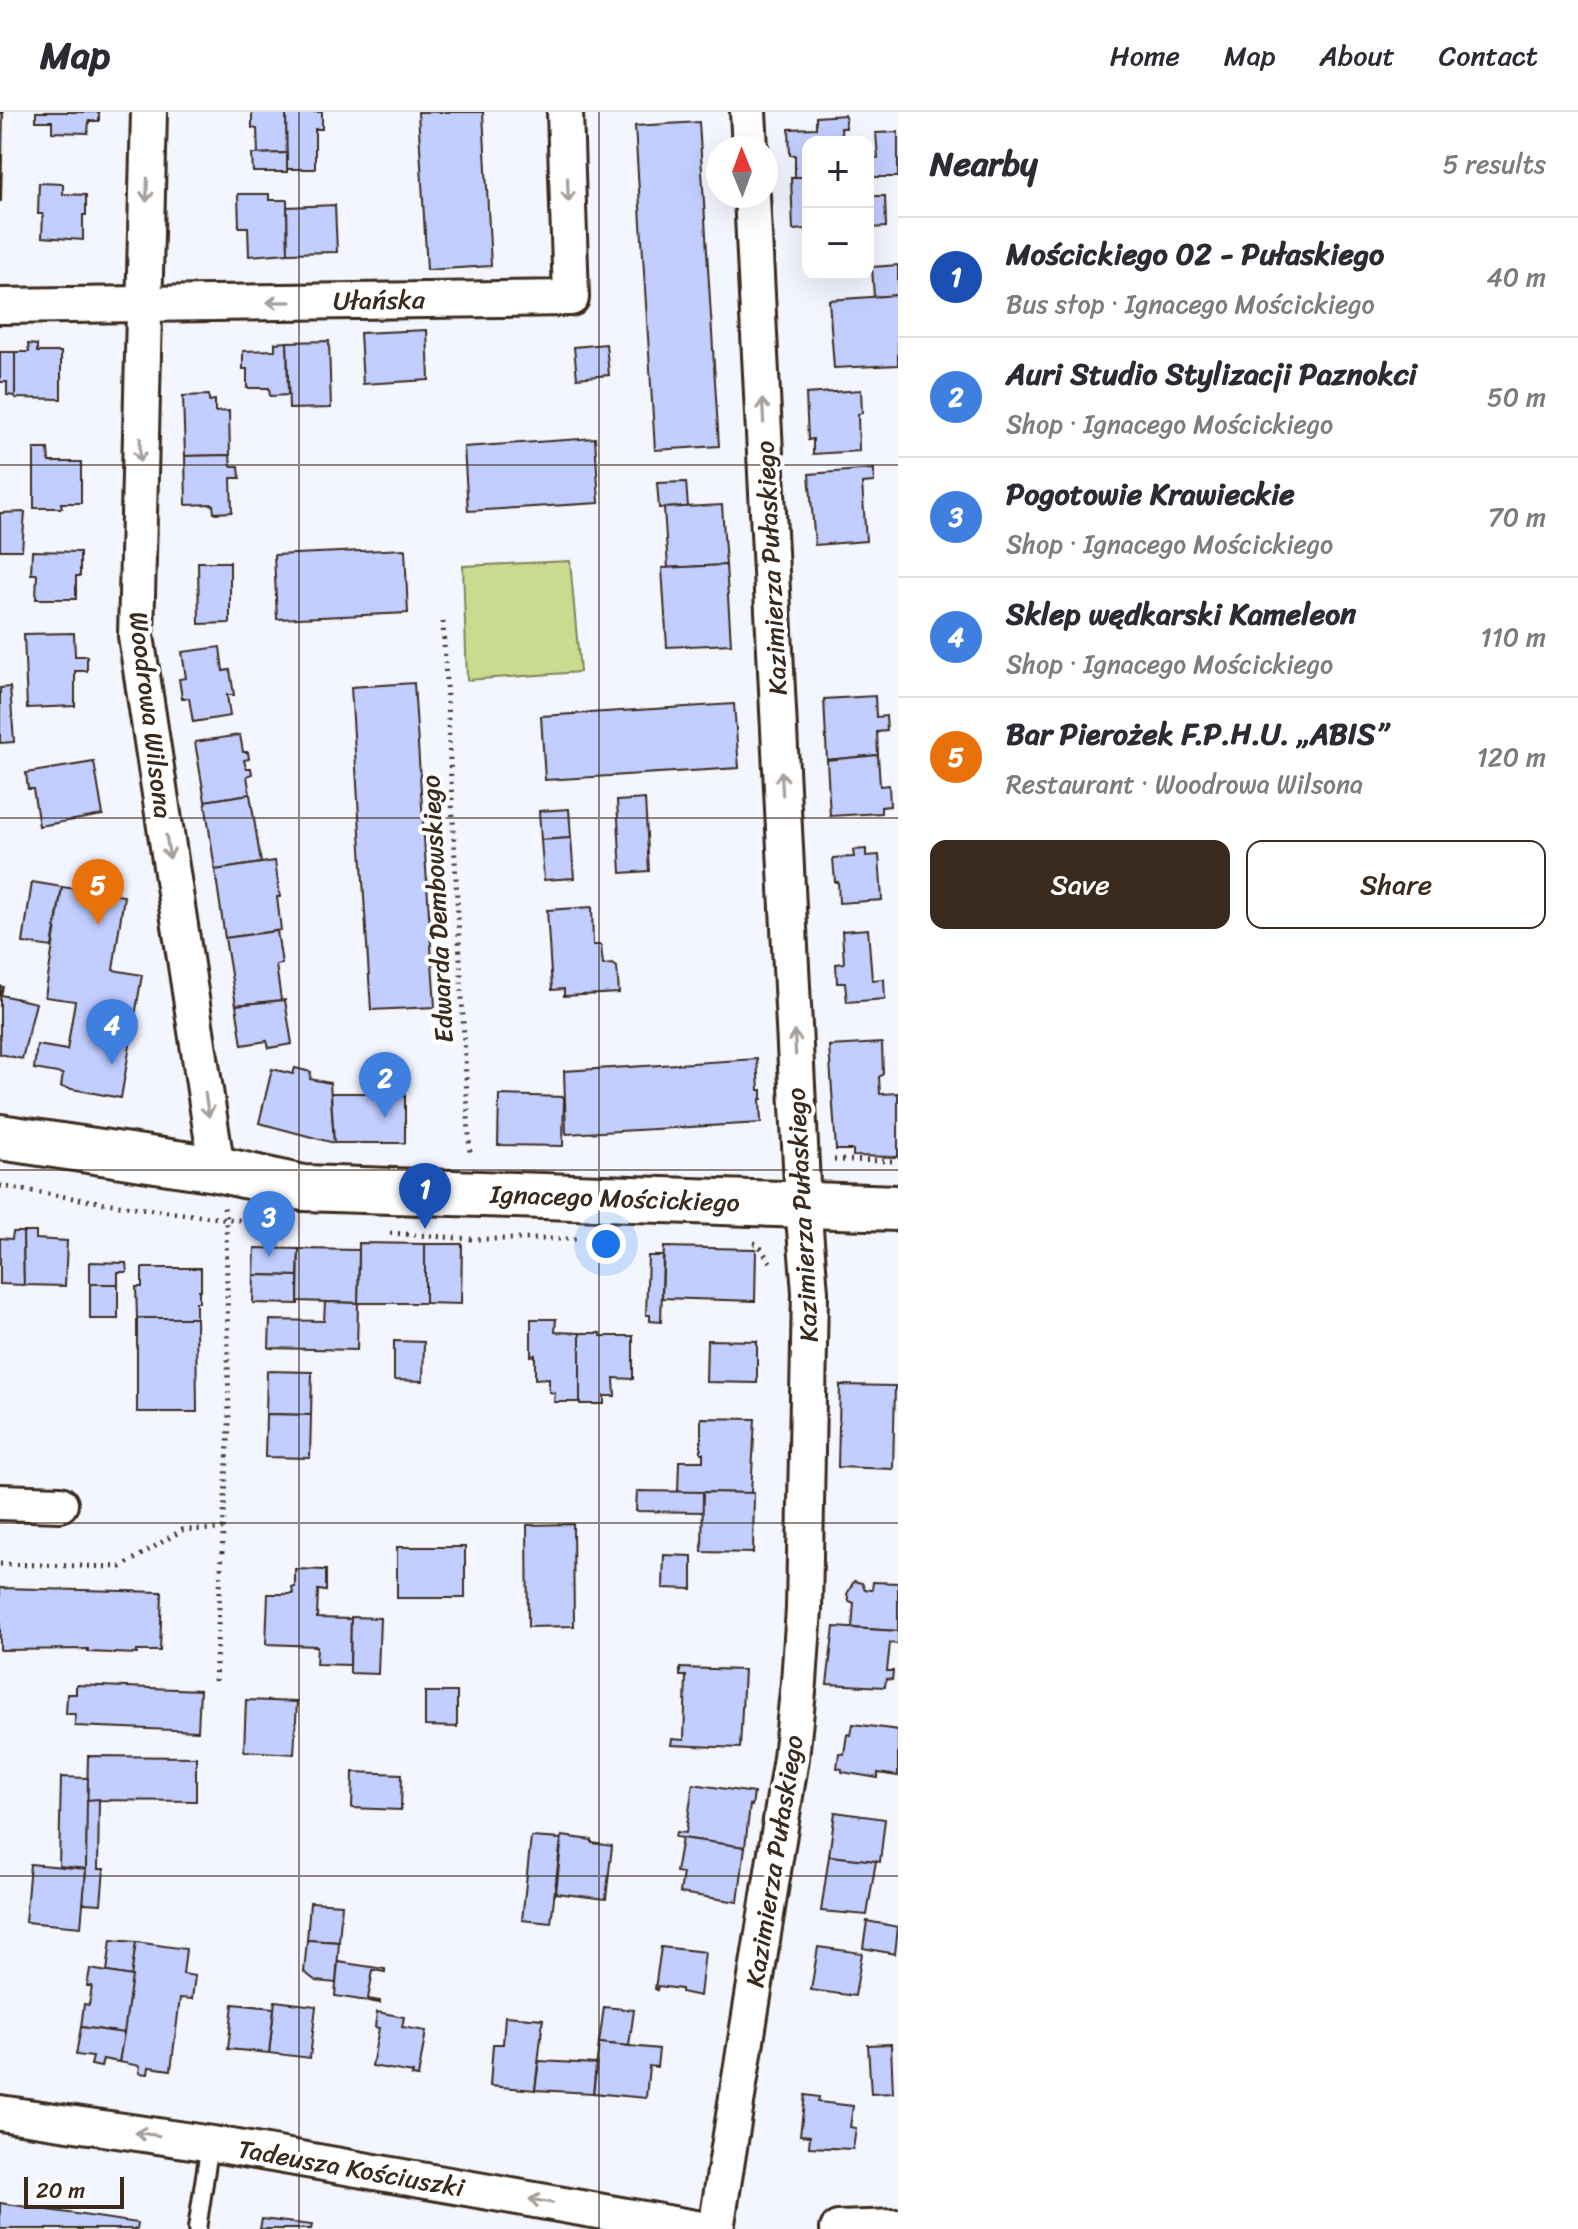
<!DOCTYPE html>
<meta charset="utf-8">
<style>
:root{--surface:#fff;--page:#f7f7f7;--text:#2b2b33;--muted:#7c7c81;--line:#e1e1e2;--accent:#3b2a1e}
body{margin:0;font-family:Sriracha,sans-serif;background:var(--page);color:var(--text)}
.controls{position:absolute;right:24px;top:24px;display:grid;overflow:hidden;border-radius:16px;box-shadow:0 8px 32px #0002}
.controls button{width:72px;height:72px;display:grid;place-items:center;padding:0;border:0;border-bottom:2px solid var(--line);background:var(--surface);color:var(--text);font:40px sans-serif}
.compass{position:absolute;left:706px;top:24px;width:72px;height:72px;border-radius:50%;background:var(--surface);box-shadow:0 8px 32px #0002;rotate:359deg}
.scale{position:absolute;left:24px;bottom:20px;width:100px;box-sizing:border-box;padding-left:8px;border:4px solid #3b2a1e;border-top:0;font-size:22px;line-height:28px;white-space:nowrap;color:#3b2a1e;-webkit-text-stroke:6px #fff;paint-order:stroke}
.you{position:absolute;left:606px;top:1132px;width:28px;height:28px;margin:-20px;border:6px solid #fff;border-radius:50%;background:#1a73e8;box-shadow:0 0 0 12px #1a73e833}
.badge{display:grid;place-items:center;width:52px;height:52px;border-radius:50%;background:var(--accent);color:#fff;font-size:26px;font-weight:700}
.pin{position:absolute;translate:-50% -66px;filter:drop-shadow(0 2px 4px #0008)}
.pin::after{content:'';position:absolute;top:42px;width:28px;height:24px;background:inherit;clip-path:polygon(0 0,100% 0,50% 100%)}
.list{margin:0;padding:0;list-style:none}
h2{display:flex;justify-content:space-between;align-items:center;height:104px;margin:0;padding:0 32px;font-size:34px}
h2 small{font-size:26px;font-weight:400;color:var(--muted)}
.list li{display:grid;grid-template-columns:52px 1fr auto;gap:24px;align-items:center;box-sizing:border-box;height:120px;padding:0 32px;border-top:2px solid var(--line)}
.list b{display:block;font-size:30px;white-space:nowrap}
.list p{margin:0;font-size:26px;white-space:nowrap;color:var(--muted)}
.list em{font-size:26px;font-style:normal;color:var(--muted)}
.actions{display:flex;gap:16px;padding:24px 32px}
.actions a{flex:1;padding:18px 0;border:2px solid var(--accent);border-radius:16px;text-align:center;font-size:28px;color:var(--accent)}
.actions .main{background:var(--accent);color:#fff}
.map{position:relative;flex:none;width:898px;height:2117px;overflow:hidden}
header{display:flex;align-items:center;gap:48px;box-sizing:border-box;height:112px;padding:0 40px;background:var(--surface);border-bottom:2px solid var(--line)}
header strong{font-size:38px}
nav{display:flex;gap:44px;margin-inline-start:auto;font-size:28px}
main{display:flex}
aside{flex:1;background:var(--surface)}
.map>svg:first-child{display:block}
.green{fill:#c9db8f;stroke:#828256;stroke-width:2}
.building{fill:#c1ceff;stroke:#3b2a1e;stroke-width:2}
.lines{fill:none;stroke-linecap:round;stroke-linejoin:round}
.lane-casing{stroke:#3b2a1e;stroke-width:22}
.street-casing{stroke:#3b2a1e;stroke-width:40}
.secondary-casing{stroke:#3b2a1e;stroke-width:50}
.path{stroke:#3b2a1e;stroke-width:5;stroke-dasharray:2 6;stroke-linecap:butt}
.lane{stroke:#fff;stroke-width:16}
.street{stroke:#fff;stroke-width:34}
.secondary{stroke:#fff;stroke-width:44}
.oneway{stroke:#a79f9a}
.grid{fill:none;stroke:#3b2a1e;stroke-width:2;stroke-opacity:0.55}
.labels{text-anchor:middle;stroke-width:8;stroke-linejoin:round;paint-order:stroke}
.street-label{font-size:26px;fill:#3b2a1e;stroke:#fff}
</style>
<header>
<strong>Map</strong>
<nav><a>Home</a><a>Map</a><a>About</a><a>Contact</a></nav>
</header>
<main>
<div class="map">
<svg width="898" height="2117" viewBox="0 0 898 2117">
<rect width="100%" height="100%" fill="#f3f5ff"/>
<filter id="ink" filterUnits="userSpaceOnUse"><feTurbulence type="fractalNoise" baseFrequency=".0125" numOctaves="2"/><feDisplacementMap in="SourceGraphic" scale="16" xChannelSelector="R" yChannelSelector="G"/><feConvolveMatrix kernelMatrix="1 2 1 2 8 2 1 2 1" color-interpolation-filters="sRGB"/></filter>
<g filter="url(#ink)">
<path class="green" d="M570,449L580,560L467,568L463,454Z"/>
<g class="building">
<path d="M0,0H3L1,89H0Z"/>
<path d="M36,0H99V9H89L88,21L52,20V9H36Z"/>
<path d="M252,0H286L287,41L258,42L257,17L252,16Z"/>
<path d="M286,0H322V17H315V57H287Z"/>
<path d="M418,0H483L491,154L427,158Z"/>
<path d="M845,3L846,16H841L842,30H808V65H795V43H790L789,17L816,16V5Z"/>
<path d="M699,10L719,334L655,338L635,14Z"/>
<path d="M898,20V65H868V45L878,46L876,21Z"/>
<path d="M287,41V60H253L252,42Z"/>
<path d="M791,65H808V117L793,118Z"/>
<path d="M39,71L63,72V82L86,83V103H83V128L42,125L43,102H38Z"/>
<path d="M238,82H269V88H287L288,141L249,144L248,115H239Z"/>
<path d="M868,84H885L886,115L868,116Z"/>
<path d="M335,93L337,140L288,141L287,95Z"/>
<path d="M898,153V183L874,185L872,155Z"/>
<path d="M898,183V253L834,256L829,188Z"/>
<path d="M427,218L429,268L363,272L360,221Z"/>
<path d="M329,229L331,296L289,297L287,230Z"/>
<path d="M287,230L288,283L270,284L269,276H247V257H243V239L275,238V231Z"/>
<path d="M28,232L37,233V240H61V287L15,286V240H29Z"/>
<path d="M606,232L609,263L577,266L574,235Z"/>
<path d="M0,240H15V284L7,283V270H0Z"/>
<path d="M861,278L862,301L858,302L859,339L813,342V327L808,328L806,282Z"/>
<path d="M209,283V289L215,288V300L229,299L230,343L185,344L183,284Z"/>
<path d="M595,326L599,391L468,399L464,335Z"/>
<path d="M34,337H48L49,350H81V391H61L62,396H34Z"/>
<path d="M230,343L231,354H239L240,366H231L232,400L214,401L213,392L186,393L185,344Z"/>
<path d="M874,357V370L862,371L866,429L815,433L809,362Z"/>
<path d="M686,370L688,395L659,396L657,371Z"/>
<path d="M722,393L726,453L668,456L664,396Z"/>
<path d="M25,400L22,438H0V401Z"/>
<path d="M405,437L408,501L277,507L274,443Z"/>
<path d="M32,439L80,440V464H76V487H36L37,462H31Z"/>
<path d="M198,450H230V511L199,512Z"/>
<path d="M726,453L731,532L667,535L662,456Z"/>
<path d="M74,521L75,544H87V559H75V594L27,596L24,522Z"/>
<path d="M220,535L223,559L230,558L234,583H227L230,604L193,610L189,586H182L179,567L186,566L182,540Z"/>
<path d="M414,571L435,895L371,898L351,575Z"/>
<path d="M10,575L14,630L0,631V576Z"/>
<path d="M875,584L876,605L886,604L887,619L877,620L878,643L827,648L824,587Z"/>
<path d="M734,592L739,656L545,668L541,604Z"/>
<path d="M240,623L243,640H248L249,647L244,648L246,656H251L252,662L247,664L250,682L205,689L195,630Z"/>
<path d="M878,643L880,674L889,673L890,694L881,695V701L830,704L827,648Z"/>
<path d="M94,650L103,703L39,714L33,677H28L26,661Z"/>
<path d="M250,682L261,751L215,758L205,689Z"/>
<path d="M645,687L649,759L621,761L617,689Z"/>
<path d="M569,697L571,726L541,728L539,699Z"/>
<path d="M571,726L574,766L544,768L541,728Z"/>
<path d="M866,737V744L879,743L882,788L839,791L838,770H835L833,746L854,745L853,738Z"/>
<path d="M275,749L280,785H277L281,818L225,826L215,758Z"/>
<path d="M32,770L62,775L52,835L23,831Z"/>
<path d="M62,775L124,784L113,858L142,863L121,986L61,975L63,962L34,957L37,933L67,938L75,889L45,885Z"/>
<path d="M592,795L593,833H601L603,853L613,852L617,855L619,881L564,884V877L552,878L547,798Z"/>
<path d="M868,817L872,868L884,867L885,887L847,890L845,871H837L836,852L844,851L842,819Z"/>
<path d="M277,819L282,852L276,853L281,888L236,893L225,826Z"/>
<path d="M0,874L3,875L1,883L36,891L22,947L0,942Z"/>
<path d="M285,888L292,932L269,936L267,929L242,933L236,893Z"/>
<path d="M882,931L883,962L879,965L880,982L898,981V1045L853,1044V1038H836L829,934Z"/>
<path d="M757,947L759,978H762V987H760L761,1011L566,1022L564,959Z"/>
<path d="M295,956L311,960L310,967L330,971L334,1031L259,1011L272,957L293,962Z"/>
<path d="M331,981H405V1031H334Z"/>
<path d="M499,983L564,985L563,1034L498,1033Z"/>
<path d="M13,1120H23L24,1173L0,1172V1126L12,1127Z"/>
<path d="M23,1120H36V1127L67,1129L65,1174L24,1173Z"/>
<path d="M359,1131L425,1132V1191H358Z"/>
<path d="M425,1132H462L461,1192L425,1191Z"/>
<path d="M664,1135L756,1137L755,1189L662,1186Z"/>
<path d="M255,1136L299,1137L298,1164L254,1163Z"/>
<path d="M299,1137L359,1138L358,1191L298,1189Z"/>
<path d="M648,1144H663L661,1210L650,1209V1203H646Z"/>
<path d="M90,1150L126,1151L127,1160H118V1172H90Z"/>
<path d="M142,1156H201V1178H199V1190H196V1206H137L136,1175H142Z"/>
<path d="M254,1163L298,1164V1192L253,1191Z"/>
<rect x="90" y="1172" width="28" height="35"/>
<path d="M325,1190L358,1191L357,1238L269,1236L270,1208L324,1209Z"/>
<path d="M137,1206H196L197,1300H137Z"/>
<path d="M531,1207H556L555,1220L580,1221V1290H554L555,1281L549,1280V1266L535,1267V1243L531,1244Z"/>
<path d="M580,1221H601V1224H633V1267L614,1266L615,1284H604V1292H580Z"/>
<path d="M707,1228L757,1229V1271L706,1270Z"/>
<path d="M394,1229L424,1230L423,1269L394,1268Z"/>
<path d="M267,1259L312,1260L311,1303L266,1302Z"/>
<path d="M840,1273L895,1274L893,1357L838,1355Z"/>
<path d="M266,1302L311,1303L310,1346L265,1345Z"/>
<path d="M701,1306L755,1307L751,1381L678,1380L679,1349H703V1341H701Z"/>
<path d="M637,1379L703,1380V1400L636,1399Z"/>
<path d="M703,1380L754,1381L753,1441L702,1440Z"/>
<path d="M573,1412L574,1514L528,1515L527,1413Z"/>
<rect x="397" y="1435" width="68" height="51"/>
<path d="M664,1443L692,1444V1477L663,1476Z"/>
<path d="M295,1457L326,1458V1479L318,1478L317,1506L351,1507L350,1553L316,1552L317,1534L266,1532L268,1482H293L292,1475H295Z"/>
<path d="M854,1469L862,1471L865,1477L872,1478L873,1470L898,1471V1519L852,1516L854,1491L849,1489L847,1482Z"/>
<path d="M0,1476L162,1480L160,1539H137V1542L88,1540V1537L0,1538Z"/>
<path d="M351,1505L380,1506L378,1562L350,1561Z"/>
<path d="M834,1515L898,1519V1532L890,1531L887,1559H893L892,1568L886,1567L885,1575L827,1572Z"/>
<path d="M680,1556L744,1558L740,1636L671,1633L672,1627L684,1628L686,1564H680Z"/>
<path d="M76,1573L200,1578L198,1619L75,1614V1602H66L67,1582H76Z"/>
<path d="M425,1580H457V1615L425,1614Z"/>
<path d="M246,1588L297,1590L294,1642L244,1639Z"/>
<path d="M853,1612L898,1618V1664L878,1661V1666L842,1660V1657L837,1656L839,1641L844,1642L847,1622L851,1623Z"/>
<path d="M88,1644L196,1645V1689L87,1688Z"/>
<path d="M353,1660L402,1662L401,1698L352,1696Z"/>
<path d="M61,1665L88,1666L86,1757L59,1754Z"/>
<path d="M693,1672L754,1681L752,1694L750,1693L745,1735L675,1725L676,1720L686,1721Z"/>
<path d="M99,1687L98,1757H104L101,1792L83,1791L86,1757L87,1688Z"/>
<path d="M835,1700L885,1707L880,1750L829,1744Z"/>
<path d="M562,1724L592,1728V1731L612,1734L606,1787L556,1781Z"/>
<path d="M531,1725L561,1727L551,1811L522,1808Z"/>
<path d="M682,1726L745,1735L738,1790L680,1781L683,1761L676,1760Z"/>
<path d="M829,1744L876,1749L867,1803L821,1799Z"/>
<path d="M30,1752L86,1757L81,1815L25,1810Z"/>
<path d="M310,1790L342,1792L339,1830L307,1828Z"/>
<path d="M867,1809L898,1815L895,1842L863,1836Z"/>
<path d="M111,1828L136,1830L132,1864L107,1860Z"/>
<path d="M307,1828L339,1830L336,1871L316,1869L304,1860Z"/>
<path d="M136,1830L186,1837L183,1862L195,1864L192,1887L180,1886L171,1958L149,1955L148,1962L139,1961L140,1954L119,1950Z"/>
<path d="M661,1835L705,1840L700,1884L681,1880V1877L658,1874L657,1878L655,1877Z"/>
<path d="M818,1835L862,1841L855,1884L811,1878Z"/>
<path d="M338,1850L385,1857V1860L373,1858L368,1887L380,1889V1891L335,1884Z"/>
<path d="M90,1857L132,1864L124,1921L81,1915L84,1892L89,1893L92,1874H87Z"/>
<path d="M275,1889L316,1894L310,1946L269,1941Z"/>
<path d="M233,1892L274,1896L269,1941L228,1937Z"/>
<path d="M604,1895L634,1898L629,1934L599,1931Z"/>
<path d="M377,1900L404,1905L402,1915L426,1919L418,1965L412,1964L413,1961L372,1954L379,1916L375,1915Z"/>
<path d="M505,1904L543,1907L535,1978L490,1974L493,1932H503Z"/>
<path d="M81,1915L124,1921L119,1950L103,1947L101,1955L91,1953L93,1945L76,1943Z"/>
<path d="M599,1931L659,1937L657,1955L649,1954L646,1986L593,1981Z"/>
<path d="M891,1932L893,1981L871,1982L868,1933Z"/>
<path d="M539,1949L596,1952L593,1981L535,1978Z"/>
<path d="M805,1983L819,1985L818,1990L853,1994L850,2015L856,2016L853,2037L809,2035L810,2024L800,2023Z"/>
<path d="M0,2091L138,2111L137,2117H0Z"/>
<path d="M262,2107L312,2113L311,2117H260Z"/>
</g>
<g class="lines">
<g class="lane-casing">
<path id="lane" d="M197,2117L210,2031"/>
</g>
<g class="street-casing">
<g id="street">
<path d="M149,0L136,524L217,1057"/>
<path d="M748,0L750,36"/>
<path d="M0,194L571,186L565,0"/>
<path d="M0,1390L60,1392"/>
<path d="M0,2001L226,2034L701,2117"/>
<path d="M716,2117L791,1646L799,1570L804,1497L810,1180L803,1092L752,84"/>
<path d="M838,2117L898,2115"/>
</g>
</g>
<g class="secondary-casing">
<path id="secondary" d="M0,1025L217,1057L303,1076L898,1096"/>
</g>
<g class="path">
<path d="M443,510L470,1044"/>
<path d="M834,1048L898,1049"/>
<path d="M0,1074C90,1089 181,1104 273,1111"/>
<path d="M390,1121L471,1127H576"/>
<path d="M754,1131L758,1132L772,1153"/>
<path d="M0,1452L121,1455L182,1418L223,1417"/>
<path d="M215,1569L229,1312L226,1107L224,1095"/>
</g>
<use href="#lane" class="lane"/>
<use href="#street" class="street"/>
<use href="#secondary" class="secondary"/>
</g>
<defs><path id="oneway-shaft" d="M-6 0H5M1.5-3L5.5 0L1.5 3" fill="none" stroke-width="1.6" stroke-linecap="round" stroke-linejoin="round" transform="scale(2)"/></defs>
<g class="oneway">
<use href="#oneway-shaft" transform="translate(147 78) rotate(92)"/>
<use href="#oneway-shaft" transform="translate(568 78) rotate(88)"/>
<use href="#oneway-shaft" transform="translate(279 190) rotate(179)"/>
<use href="#oneway-shaft" transform="translate(763 299) rotate(-93)"/>
<use href="#oneway-shaft" transform="translate(140 338) rotate(91)"/>
<use href="#oneway-shaft" transform="translate(782 671) rotate(-93)"/>
<use href="#oneway-shaft" transform="translate(168 735) rotate(81)"/>
<use href="#oneway-shaft" transform="translate(795 931) rotate(-93)"/>
<use href="#oneway-shaft" transform="translate(207 993) rotate(81)"/>
<use href="#oneway-shaft" transform="translate(147 2022) rotate(-172)"/>
<use href="#oneway-shaft" transform="translate(541 2089) rotate(-170)"/>
</g>
</g>
<path class="grid" d="M299,0V2117M599,0V2117M0,353H898M0,706H898M0,1058H898M0,1411H898M0,1764H898"/>
<g class="labels">
<g class="street-label">
<text transform="translate(379 188) rotate(-1)" y="9">Ułańska</text>
<text transform="translate(771 456) rotate(-93)" y="9">Kazimierza Pułaskiego</text>
<text transform="translate(151 603) rotate(83)" y="9">Woodrowa Wilsona</text>
<text transform="translate(437 797) rotate(-93)" y="9">Edwarda Dembowskiego</text>
<text transform="translate(615 1086) rotate(2)" y="9">Ignacego Mościckiego</text>
<text transform="translate(802 1103) rotate(-93)" y="9">Kazimierza Pułaskiego</text>
<text transform="translate(774 1749) rotate(-81)" y="9">Kazimierza Pułaskiego</text>
<text transform="translate(351 2056) rotate(10)" y="9">Tadeusza Kościuszki</text>
</g>
</g>
</svg>
<div class="controls">
<button>+</button>
<button>−</button>
</div>
<svg class="compass" viewBox="-18 -18 36 36"><path d="M0-13l5 13h-10z" fill="#e53935"/><path d="M0 13l5-13h-10z" fill="#7c7c81"/></svg>
<div class="scale">20 m</div>
<div class="you"></div>
<div class="pin badge" style="left:425px;top:1117px;background:#1a4fb4">1</div>
<div class="pin badge" style="left:385px;top:1006px;background:#3f7fe0">2</div>
<div class="pin badge" style="left:269px;top:1145px;background:#3f7fe0">3</div>
<div class="pin badge" style="left:112px;top:953px;background:#3f7fe0">4</div>
<div class="pin badge" style="left:98px;top:813px;background:#e8710a">5</div>
</div>
<aside>
<h2>Nearby<small>5 results</small></h2>
<ul class="list">
<li><span class="badge" style="background:#1a4fb4">1</span><div><b>Mościckiego 02 - Pułaskiego</b><p>Bus stop · Ignacego Mościckiego</p></div><em>40 m</em></li>
<li><span class="badge" style="background:#3f7fe0">2</span><div><b>Auri Studio Stylizacji Paznokci</b><p>Shop · Ignacego Mościckiego</p></div><em>50 m</em></li>
<li><span class="badge" style="background:#3f7fe0">3</span><div><b>Pogotowie Krawieckie</b><p>Shop · Ignacego Mościckiego</p></div><em>70 m</em></li>
<li><span class="badge" style="background:#3f7fe0">4</span><div><b>Sklep wędkarski Kameleon</b><p>Shop · Ignacego Mościckiego</p></div><em>110 m</em></li>
<li><span class="badge" style="background:#e8710a">5</span><div><b>Bar Pierożek F.P.H.U. „ABIS”</b><p>Restaurant · Woodrowa Wilsona</p></div><em>120 m</em></li>
</ul>
<div class="actions"><a class="main">Save</a><a>Share</a></div>
</aside>
</main>
